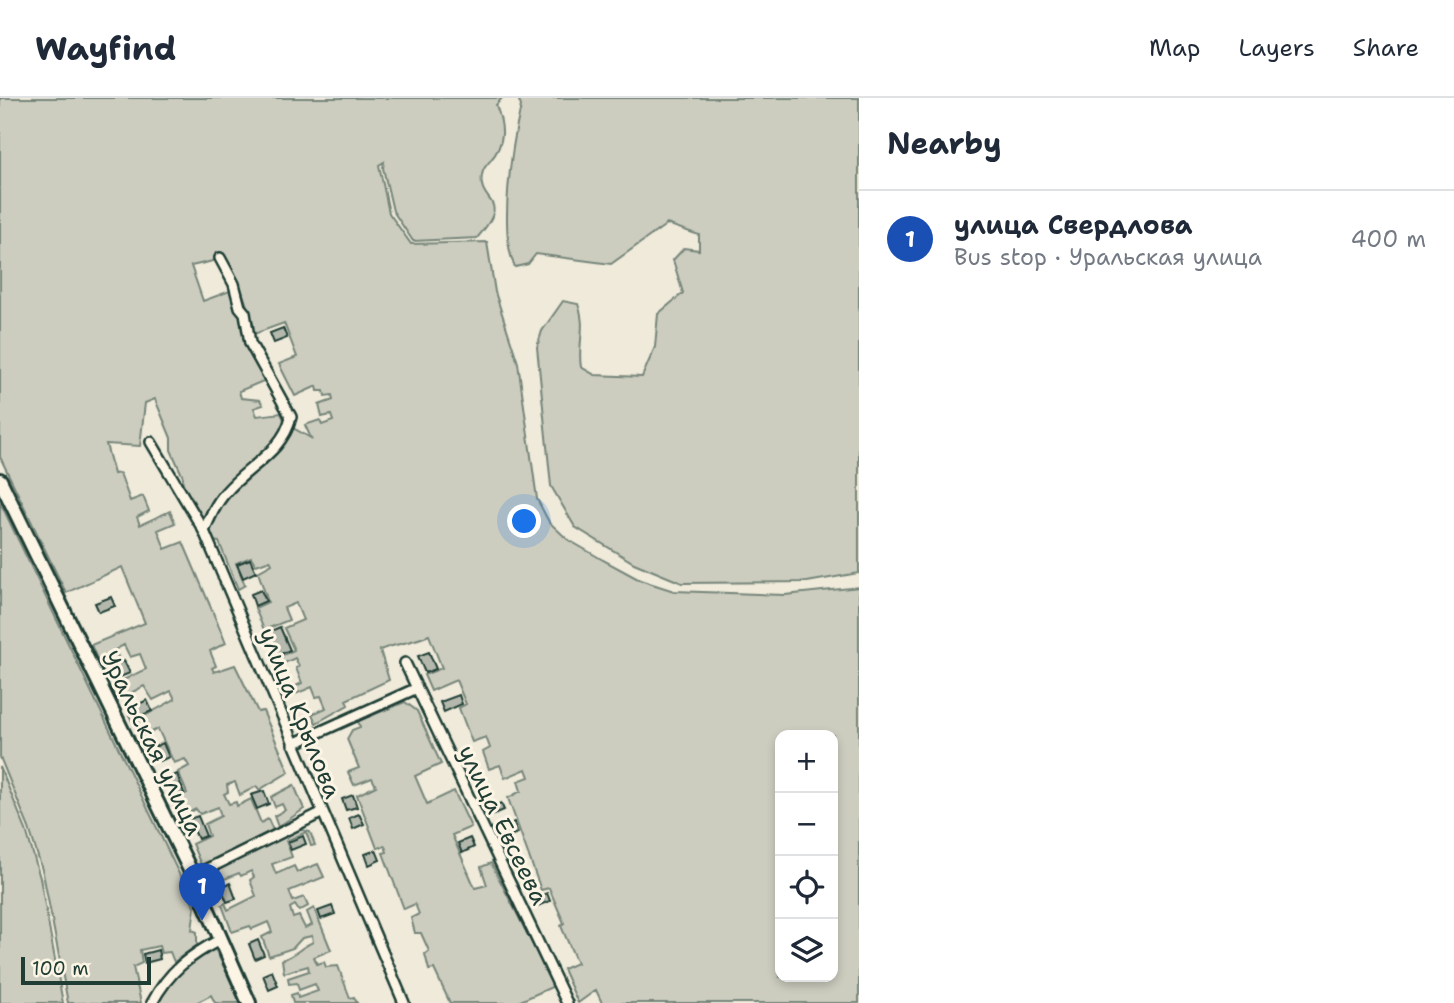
<!DOCTYPE html>
<meta charset="utf-8">
<style>
:root{--surface:#fff;--page:#f2f2f3;--text:#1f2937;--muted:#747a83;--line:#e0e1e3;--accent:#db2777}
body{margin:0;font-family:"Shantell Sans",sans-serif;background:var(--page);color:var(--text)}
.controls{position:absolute;right:21px;bottom:21px;display:grid;overflow:hidden;border-radius:14px;box-shadow:0 4px 10px #0003}
.controls button{width:63px;height:63px;display:grid;place-items:center;padding:0;border:0;border-bottom:2px solid var(--line);background:var(--surface);color:var(--text);font:35px sans-serif}
.scale{position:absolute;left:21px;bottom:18px;width:130px;box-sizing:border-box;padding-left:7px;border:4px solid #1f3d34;border-top:0;font-size:19px;line-height:24px;white-space:nowrap;color:#1f3d34;-webkit-text-stroke:5px #fcf5e5;paint-order:stroke}
.you{position:absolute;left:525px;top:424px;width:24px;height:24px;margin:-18px;border:5px solid #fff;border-radius:50%;background:#1a73e8;box-shadow:0 0 0 10px #1a73e833}
.badge{display:grid;place-items:center;width:46px;height:46px;border-radius:50%;background:var(--accent);color:#fff;font-size:23px;font-weight:700}
.pin{position:absolute;translate:-50% -58px;filter:drop-shadow(0 2px 4px #0008)}
.pin::after{content:'';position:absolute;top:37px;width:24px;height:21px;background:inherit;clip-path:polygon(0 0,100% 0,50% 100%)}
.list{margin:0;padding:0;list-style:none}
h2{display:flex;justify-content:space-between;align-items:center;height:91px;margin:0;padding:0 28px;font-size:30px}
h2 small{font-size:23px;font-weight:400;color:var(--muted)}
.list li{display:grid;grid-template-columns:46px 1fr auto;gap:21px;align-items:center;box-sizing:border-box;height:98px;padding:0 28px;border-top:2px solid var(--line)}
.list b{display:block;font-size:26px;white-space:nowrap}
.list p{margin:0;font-size:23px;white-space:nowrap;color:var(--muted)}
.list em{font-size:23px;font-style:normal;color:var(--muted)}
.icon{flex:none;width:38px;height:38px;fill:none;stroke:currentColor;stroke-width:2;stroke-linecap:round;stroke-linejoin:round}
.map{position:relative;flex:none;width:859px;height:905px;overflow:hidden}
header{display:flex;align-items:center;gap:42px;box-sizing:border-box;height:98px;padding:0 35px;background:var(--surface);border-bottom:2px solid var(--line)}
header strong{font-size:33px}
nav{display:flex;gap:38px;margin-inline-start:auto;font-size:24px}
main{display:flex}
aside{flex:1;background:var(--surface)}
.map>svg:first-child{display:block}
.green{fill:#cccdbf;stroke:#76857a;stroke-width:2;fill-rule:evenodd}
.building{fill:#b5b9ad;stroke:#1f3d34;stroke-width:2}
.lines{fill:none;stroke-linecap:round;stroke-linejoin:round}
.minor-casing{stroke:#1f3d34;stroke-width:14}
.secondary-casing{stroke:#1f3d34;stroke-width:18}
.minor{stroke:#fcf5e5;stroke-width:9}
.secondary{stroke:#fcf5e5;stroke-width:12}
.labels{text-anchor:middle;stroke-width:6;stroke-linejoin:round;paint-order:stroke}
.street-label{font-size:24px;fill:#1f3d34;stroke:#fcf5e5}
</style>
<header>
<strong>Wayfind</strong>
<nav><a>Map</a><a>Layers</a><a>Share</a></nav>
</header>
<main>
<div class="map">
<svg width="859" height="905" viewBox="0 0 859 905">
<rect width="100%" height="100%" fill="#efeada"/>
<filter id="ink" filterUnits="userSpaceOnUse"><feTurbulence type="fractalNoise" baseFrequency=".0143" numOctaves="2"/><feDisplacementMap in="SourceGraphic" scale="14" xChannelSelector="R" yChannelSelector="G"/><feConvolveMatrix kernelMatrix="1 2 1 2 8 2 1 2 1" color-interpolation-filters="sRGB"/></filter>
<g filter="url(#ink)">
<g class="green">
<path d="M0,0H502L496,7C504,28 506,45 490,63C486,68 483,70 482,77C477,107 514,98 477,140L413,143L393,113L383,70L384,64L379,67L389,115L411,146L487,144L495,194L518,265L537,401L549,424L567,441L603,462L640,482L674,493L785,497L859,489V905H602L596,892L578,905L563,871L577,865L561,828L564,825L549,790L541,792L508,700L521,693L518,683L529,679L526,671L505,680L500,667L489,671L483,654L490,650L486,639L472,644L459,610L466,606L456,582L431,593L424,577L442,570L429,537C412,545 396,545 380,552L389,582L346,602L348,607L316,625L312,616L326,610L321,598L316,599L312,589L293,597L290,591L302,585L296,570L299,568L295,560L280,567L276,560L294,552L284,530L303,522L296,505L284,510L289,522L264,532L255,510L268,504L258,474L272,466L270,462L256,467L251,459L236,465L245,487L238,491L219,444L213,443L209,431L182,390L183,379L171,352V340L155,301L145,305L140,348L106,346L114,376L120,375L130,403L143,398L149,413L137,419L140,427L170,413L175,425L158,432L165,451L183,444L226,545L210,553L216,568L212,570L214,574L235,567L258,614L263,613L289,674L259,692L257,688L240,697L235,684L227,687L228,694L224,696L229,706L236,704L237,708L251,701L261,725L268,721L273,732L201,767L192,746L209,738L205,726L221,718L218,709L200,716L196,711L180,719L171,703L187,695L178,674L189,668L185,661L174,665L158,631L140,639L128,615L136,612L141,620L175,601L171,593L153,602L144,588L121,600L115,586L146,571L140,556L130,559L124,547L115,552L119,561L107,567L113,581L107,584L91,547L145,525L122,469L66,495L0,359ZM219,157C237,167 250,216 254,236L284,225L297,259L279,266L295,298L317,288L318,293H324L325,298L332,297L333,302L319,307L322,319L331,317L333,323L322,327L320,322L305,327L311,340L286,326L281,315L257,318L254,310L263,307L260,302L241,300L239,293L266,282L242,217L235,208L230,193L203,203L191,168L213,163ZM780,637H833V879H780Z"/>
<path d="M518,0H859V475L807,484L682,485L634,465L575,429L551,388L537,249L542,233L563,203L578,206C587,229 577,246 581,269L595,277L642,279L655,249L658,216L683,195L673,162L684,150L699,152V137L667,126L611,166L536,156L528,166L515,169C498,134 512,47 521,8Z"/>
<path d="M0,404L195,809L192,832L197,834V847L174,864L170,854L161,855L159,848L140,852L142,865L133,869L141,905H68L43,775L29,730L0,659Z"/>
<path d="M405,604L417,613L441,666L415,678L427,706L454,693L471,729L452,737L475,790L487,787L481,769L491,765L554,888L516,905H450L434,871L429,872L425,856L429,853L421,835H415L411,820L419,816L415,806L404,811L383,755L387,754L385,748L377,750L357,697L376,688L372,680L354,687L348,674L359,670L347,641L352,632L360,629L358,623Z"/>
<path d="M0,669L26,732L40,780L63,905H0Z"/>
<path d="M294,687L304,711L278,729L274,718L285,712L282,706L275,709L271,699Z"/>
<path d="M299,731L310,734L315,747L311,748L306,734L286,743L292,759L272,766L276,776L294,768L297,774L318,766L324,779L289,793L293,803L304,799L308,808L299,813L295,807L290,810L293,820L299,818L305,830L312,827L307,814L314,810L331,852L314,859L317,866L324,864L326,869L338,868L350,900L354,899L357,905H293L291,897L297,895L298,900L318,893L315,886L299,892L297,885L289,886L288,880L309,873L308,868L284,875L282,862C296,857 301,849 313,844L312,838L302,840L293,850L269,858L262,839L272,834L268,824L252,831L250,828L232,834L222,807L225,805L228,812L256,798L250,782L254,779L251,773L241,778L239,775L210,787L206,775Z"/>
<path d="M215,851L242,905H215L211,897L196,905H157C168,879 190,862 215,851Z"/>
</g>
<g class="building">
<path d="M283,230L287,240L274,245L270,235Z"/>
<path d="M250,461L256,474L243,480L237,466Z"/>
<path d="M261,492L266,503L255,508L251,496Z"/>
<path d="M111,499L115,508L99,514L95,505Z"/>
<path d="M280,529L290,552L276,558L266,535Z"/>
<path d="M429,554L436,571L425,575L418,558Z"/>
<path d="M124,563L130,575L120,579L115,567Z"/>
<path d="M459,597L462,606L444,614L440,604Z"/>
<path d="M147,602L152,613L140,618L135,608Z"/>
<path d="M163,645L169,659L160,663L154,649Z"/>
<path d="M177,676L184,695L176,698L168,680Z"/>
<path d="M264,693L269,706L257,711L251,697Z"/>
<path d="M353,697L357,709L346,712L342,701Z"/>
<path d="M501,705L504,712L490,718L487,711Z"/>
<path d="M359,716L364,726L353,731L349,720Z"/>
<path d="M198,718L206,738L198,741L189,721Z"/>
<path d="M514,724L518,735L501,741L497,731Z"/>
<path d="M303,738L306,746L291,752L288,744Z"/>
<path d="M470,740L474,749L462,755L458,745Z"/>
<path d="M376,752L380,762L369,767L365,756Z"/>
<path d="M230,785L236,801L227,804L221,789Z"/>
<path d="M547,795L550,803L535,809L532,801Z"/>
<path d="M332,808L335,816L321,821L318,813Z"/>
<path d="M258,842L264,857L255,861L249,846Z"/>
<path d="M158,852L160,861L145,865L143,856Z"/>
<path d="M272,873L278,888L269,892L263,877Z"/>
</g>
<g class="lines">
<g class="minor-casing">
<g id="minor">
<path d="M151,344L204,433L404,905"/>
<path d="M204,433C210,419 216,405 226,394C248,368 283,354 291,319L250,245L245,215L240,209L234,186L220,160"/>
<path d="M405,565L567,905"/>
<path d="M293,646L415,591"/>
<path d="M193,778L321,715"/>
<path d="M152,905C169,873 189,858 221,841"/>
</g>
</g>
<g class="secondary-casing">
<path id="secondary" d="M0,382L193,778L249,905"/>
</g>
<use href="#minor" class="minor"/>
<use href="#secondary" class="secondary"/>
</g>
</g>
<g class="labels">
<g class="street-label">
<text transform="translate(300 615) rotate(68)" y="8">улица Крылова</text>
<text transform="translate(152 645) rotate(64)" y="8">Уральская улица</text>
<text transform="translate(503 727) rotate(64)" y="8">улица Евсеева</text>
</g>
</g>
</svg>
<div class="controls">
<button>+</button>
<button>−</button>
<button><svg class="icon" aria-label="locate" viewBox="0 0 24 24"><circle cx="12" cy="12" r="6"/><path d="M12 2v4M12 18v4M2 12h4M18 12h4"/></svg></button>
<button><svg class="icon" aria-label="layers" viewBox="0 0 24 24"><path d="M12 4l9 5-9 5-9-5zM3 14l9 5 9-5"/></svg></button>
</div>
<div class="scale">100 m</div>
<div class="you"></div>
<div class="pin badge" style="left:202px;top:823px;background:#1a4fb4">1</div>
</div>
<aside>
<h2>Nearby<small></small></h2>
<ul class="list">
<li><span class="badge" style="background:#1a4fb4">1</span><div><b>улица Свердлова</b><p>Bus stop · Уральская улица</p></div><em>400 m</em></li>
</ul>
</aside>
</main>
